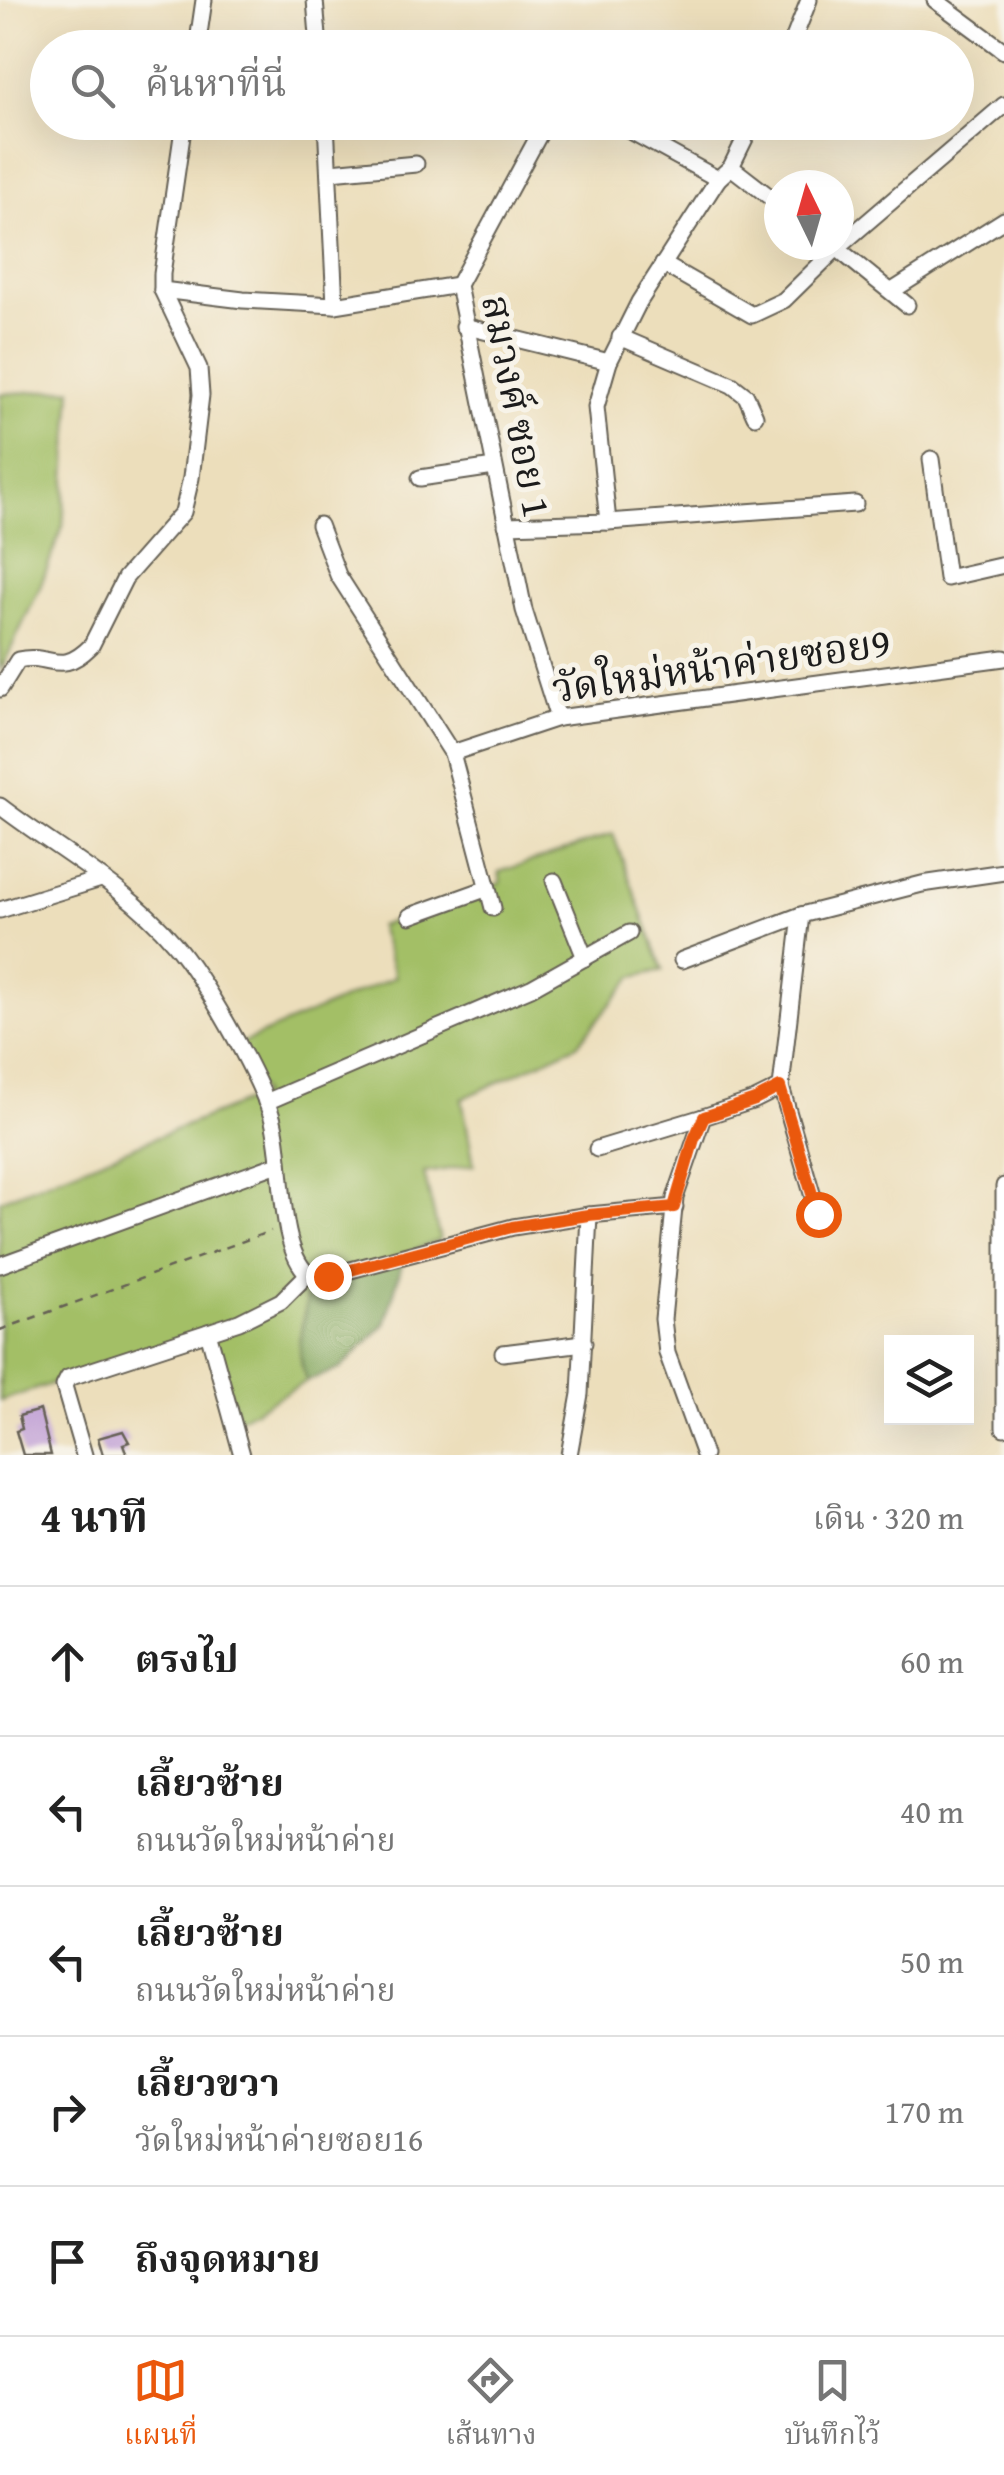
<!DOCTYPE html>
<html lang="th">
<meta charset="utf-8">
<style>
:root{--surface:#fff;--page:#f2f2f2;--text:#222;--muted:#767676;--line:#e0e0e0;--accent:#ea580c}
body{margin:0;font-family:"Gentium Book Plus","Noto Serif Thai",serif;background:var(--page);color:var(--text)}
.controls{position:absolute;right:30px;bottom:30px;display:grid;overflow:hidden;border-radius:0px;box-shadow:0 10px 40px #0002}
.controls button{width:90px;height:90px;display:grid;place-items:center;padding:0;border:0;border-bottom:2px solid var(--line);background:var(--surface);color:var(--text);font:50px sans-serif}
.compass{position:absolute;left:764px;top:170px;width:90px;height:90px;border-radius:50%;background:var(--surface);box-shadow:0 10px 40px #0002;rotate:355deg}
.stop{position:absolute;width:30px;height:30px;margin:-22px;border:8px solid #ea580c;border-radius:50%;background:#fff}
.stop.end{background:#ea580c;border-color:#fff;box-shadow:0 2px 10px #0008}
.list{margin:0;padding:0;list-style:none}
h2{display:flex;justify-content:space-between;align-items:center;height:130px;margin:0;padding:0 40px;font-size:42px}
h2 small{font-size:32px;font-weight:400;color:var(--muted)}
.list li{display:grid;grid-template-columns:65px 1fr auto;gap:30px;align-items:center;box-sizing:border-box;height:150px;padding:0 40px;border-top:2px solid var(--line)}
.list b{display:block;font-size:38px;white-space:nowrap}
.list p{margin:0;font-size:32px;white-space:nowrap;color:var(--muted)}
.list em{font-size:32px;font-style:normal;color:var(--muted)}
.icon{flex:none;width:55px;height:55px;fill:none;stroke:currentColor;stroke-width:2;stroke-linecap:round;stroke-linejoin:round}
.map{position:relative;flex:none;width:1004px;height:1455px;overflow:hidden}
.search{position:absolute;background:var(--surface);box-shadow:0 10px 40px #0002;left:30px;right:30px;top:30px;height:110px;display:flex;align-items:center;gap:25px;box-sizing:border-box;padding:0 35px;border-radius:55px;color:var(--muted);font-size:38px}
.sheet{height:880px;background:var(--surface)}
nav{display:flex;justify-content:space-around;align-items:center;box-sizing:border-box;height:140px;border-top:2px solid var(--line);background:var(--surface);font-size:28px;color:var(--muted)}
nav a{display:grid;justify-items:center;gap:5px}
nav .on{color:var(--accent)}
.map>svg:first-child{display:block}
.green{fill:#a3bf66;stroke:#606e41;stroke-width:2.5}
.forest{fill:#82a65b;stroke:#4f613c;stroke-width:2.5}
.building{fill:#c09fd6}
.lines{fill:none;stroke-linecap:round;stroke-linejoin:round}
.minor-casing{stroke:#656054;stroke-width:19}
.path{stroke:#656054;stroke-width:2.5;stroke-dasharray:8 8;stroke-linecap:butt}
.minor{stroke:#fff;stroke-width:15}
.route{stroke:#ea580c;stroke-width:12}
.labels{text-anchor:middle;stroke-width:10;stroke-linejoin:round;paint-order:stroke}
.street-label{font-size:40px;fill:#1c1c1c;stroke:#f7f3e8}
</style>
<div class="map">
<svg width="1004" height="1455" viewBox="0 0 1004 1455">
<rect width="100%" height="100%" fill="#f7f3e8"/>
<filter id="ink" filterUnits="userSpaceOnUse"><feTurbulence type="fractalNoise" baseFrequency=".01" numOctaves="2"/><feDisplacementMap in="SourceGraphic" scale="20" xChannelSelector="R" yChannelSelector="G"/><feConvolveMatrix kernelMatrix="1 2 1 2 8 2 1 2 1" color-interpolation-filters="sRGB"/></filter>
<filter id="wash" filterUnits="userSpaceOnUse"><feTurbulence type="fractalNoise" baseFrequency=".0048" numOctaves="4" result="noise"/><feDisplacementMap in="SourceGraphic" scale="40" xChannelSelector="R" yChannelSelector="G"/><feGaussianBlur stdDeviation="2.25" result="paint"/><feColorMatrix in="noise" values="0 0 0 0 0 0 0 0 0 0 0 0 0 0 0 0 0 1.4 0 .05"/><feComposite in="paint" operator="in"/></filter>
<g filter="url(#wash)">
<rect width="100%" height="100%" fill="#ecdebb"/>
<g class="green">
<path d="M72,389L63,526L40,587L0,672V394Z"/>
<path d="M613,834L663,970L633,977L577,1045L462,1099L474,1165L424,1173L440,1240L309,1292C301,1324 294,1350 307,1381L239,1419L207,1332L0,1401V1200L262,1095L237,1045L395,977L379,926L501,883L499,872Z"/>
</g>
<path class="forest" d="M402,1264L385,1324L340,1369L307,1381C290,1338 311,1315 308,1274Z"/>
<g id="blocks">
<g class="building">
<path d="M40,1410L51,1455H23L16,1431L22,1429L19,1416Z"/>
<path d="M123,1431L129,1442L123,1444L127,1455H103L98,1438Z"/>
</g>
</g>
</g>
<g filter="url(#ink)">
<use href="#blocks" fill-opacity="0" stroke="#656054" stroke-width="2.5"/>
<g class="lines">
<g class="minor-casing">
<g id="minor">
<path d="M315,0L319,48"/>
<path d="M935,0L1004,51"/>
<path d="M197,48L204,0"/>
<path d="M790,48L809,0"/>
<path d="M326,122L335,305"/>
<path d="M546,122L458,285L524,610L558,718"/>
<path d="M614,122L718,179L731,167L753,122"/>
<path d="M731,167L779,204"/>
<path d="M331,172L416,164"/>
<path d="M833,245L907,305"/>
<path d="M663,264L752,315L784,300L837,248L1004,105"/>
<path d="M162,290L243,300L335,305L458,285"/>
<path d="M892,291L1004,220"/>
<path d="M464,326L609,362"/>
<path d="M620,337L732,385L746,396L755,416"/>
<path d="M931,459L947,578L1004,565"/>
<path d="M420,478L494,467"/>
<path d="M608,522L855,504"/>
<path d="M319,525L338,575L452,753L493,908"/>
<path d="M506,525L608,522L596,407L609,362L639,302L718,179"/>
<path d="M0,689L18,660C51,652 59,678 91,646L125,578L183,512L191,478L201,395L199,368L162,290V274L184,122"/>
<path d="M452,753L558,718L1004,658"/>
<path d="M0,806C56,849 128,888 173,942C204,978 255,1069 271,1114C285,1154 276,1246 308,1274L328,1276L513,1227L589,1215L675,1207"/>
<path d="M554,881L585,958"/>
<path d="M0,910L101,879"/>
<path d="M410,916L488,888"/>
<path d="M682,960L801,915"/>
<path d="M781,1087L818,1214"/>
<path d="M266,1102L531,988L629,933"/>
<path d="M597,1149L703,1117"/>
<path d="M1004,1186V1428"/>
<path d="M0,1265L278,1164"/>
<path d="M208,1332L242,1455"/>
<path d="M503,1353L584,1343"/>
<path d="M84,1455L64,1386L68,1378L239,1322L281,1301L308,1274"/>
<path d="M569,1455L580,1394L589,1215"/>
<path d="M704,1455L667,1353L663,1319L675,1198L703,1117L755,1100L781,1087L801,915L922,884L1004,872"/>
</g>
</g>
<path class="path" d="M0,1330L271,1231"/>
<use href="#minor" class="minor"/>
</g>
</g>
<g class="lines" filter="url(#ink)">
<path class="route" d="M328,1276L512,1227L588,1215L674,1207L694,1139L704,1117L755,1100L780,1087L818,1214"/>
</g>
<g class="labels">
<g class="street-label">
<text transform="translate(517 406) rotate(79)" y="14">สมวงศ์ ซอย 1</text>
<text transform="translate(721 665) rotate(-8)" y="14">วัดใหม่หน้าค่ายซอย9</text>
</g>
</g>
</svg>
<div class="controls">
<button><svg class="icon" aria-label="layers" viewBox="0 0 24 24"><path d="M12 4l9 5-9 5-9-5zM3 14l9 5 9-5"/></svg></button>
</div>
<svg class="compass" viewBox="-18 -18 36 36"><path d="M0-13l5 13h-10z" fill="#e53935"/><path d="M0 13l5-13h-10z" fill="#767676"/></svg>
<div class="stop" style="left:818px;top:1214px"></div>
<div class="stop end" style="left:328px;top:1276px"></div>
<div class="search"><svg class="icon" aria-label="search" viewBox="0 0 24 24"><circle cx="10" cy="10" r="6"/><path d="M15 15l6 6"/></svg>ค้นหาที่นี่</div>
</div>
<section class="sheet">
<h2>4 นาที<small>เดิน · 320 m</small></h2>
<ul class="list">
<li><svg class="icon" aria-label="ahead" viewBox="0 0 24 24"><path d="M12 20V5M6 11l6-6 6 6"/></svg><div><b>ตรงไป</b></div><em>60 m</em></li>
<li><svg class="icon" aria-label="left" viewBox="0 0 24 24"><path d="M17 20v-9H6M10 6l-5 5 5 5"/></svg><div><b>เลี้ยวซ้าย</b><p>ถนนวัดใหม่หน้าค่าย</p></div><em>40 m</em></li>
<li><svg class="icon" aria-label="left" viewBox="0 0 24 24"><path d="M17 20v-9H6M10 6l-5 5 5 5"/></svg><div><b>เลี้ยวซ้าย</b><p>ถนนวัดใหม่หน้าค่าย</p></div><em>50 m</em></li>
<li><svg class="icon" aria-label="right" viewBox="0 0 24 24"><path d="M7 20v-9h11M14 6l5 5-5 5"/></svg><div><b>เลี้ยวขวา</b><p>วัดใหม่หน้าค่ายซอย16</p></div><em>170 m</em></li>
<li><svg class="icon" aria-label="arrive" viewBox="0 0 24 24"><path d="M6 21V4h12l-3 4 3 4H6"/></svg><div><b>ถึงจุดหมาย</b></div></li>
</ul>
</section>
<nav>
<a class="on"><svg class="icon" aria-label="map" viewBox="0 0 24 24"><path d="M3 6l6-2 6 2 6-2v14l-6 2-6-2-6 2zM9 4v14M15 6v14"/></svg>แผนที่</a>
<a><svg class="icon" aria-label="directions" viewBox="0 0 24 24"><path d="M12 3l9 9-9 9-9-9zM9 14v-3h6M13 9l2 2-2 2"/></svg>เส้นทาง</a>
<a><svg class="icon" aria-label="saved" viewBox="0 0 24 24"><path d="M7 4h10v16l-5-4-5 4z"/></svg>บันทึกไว้</a>
</nav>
